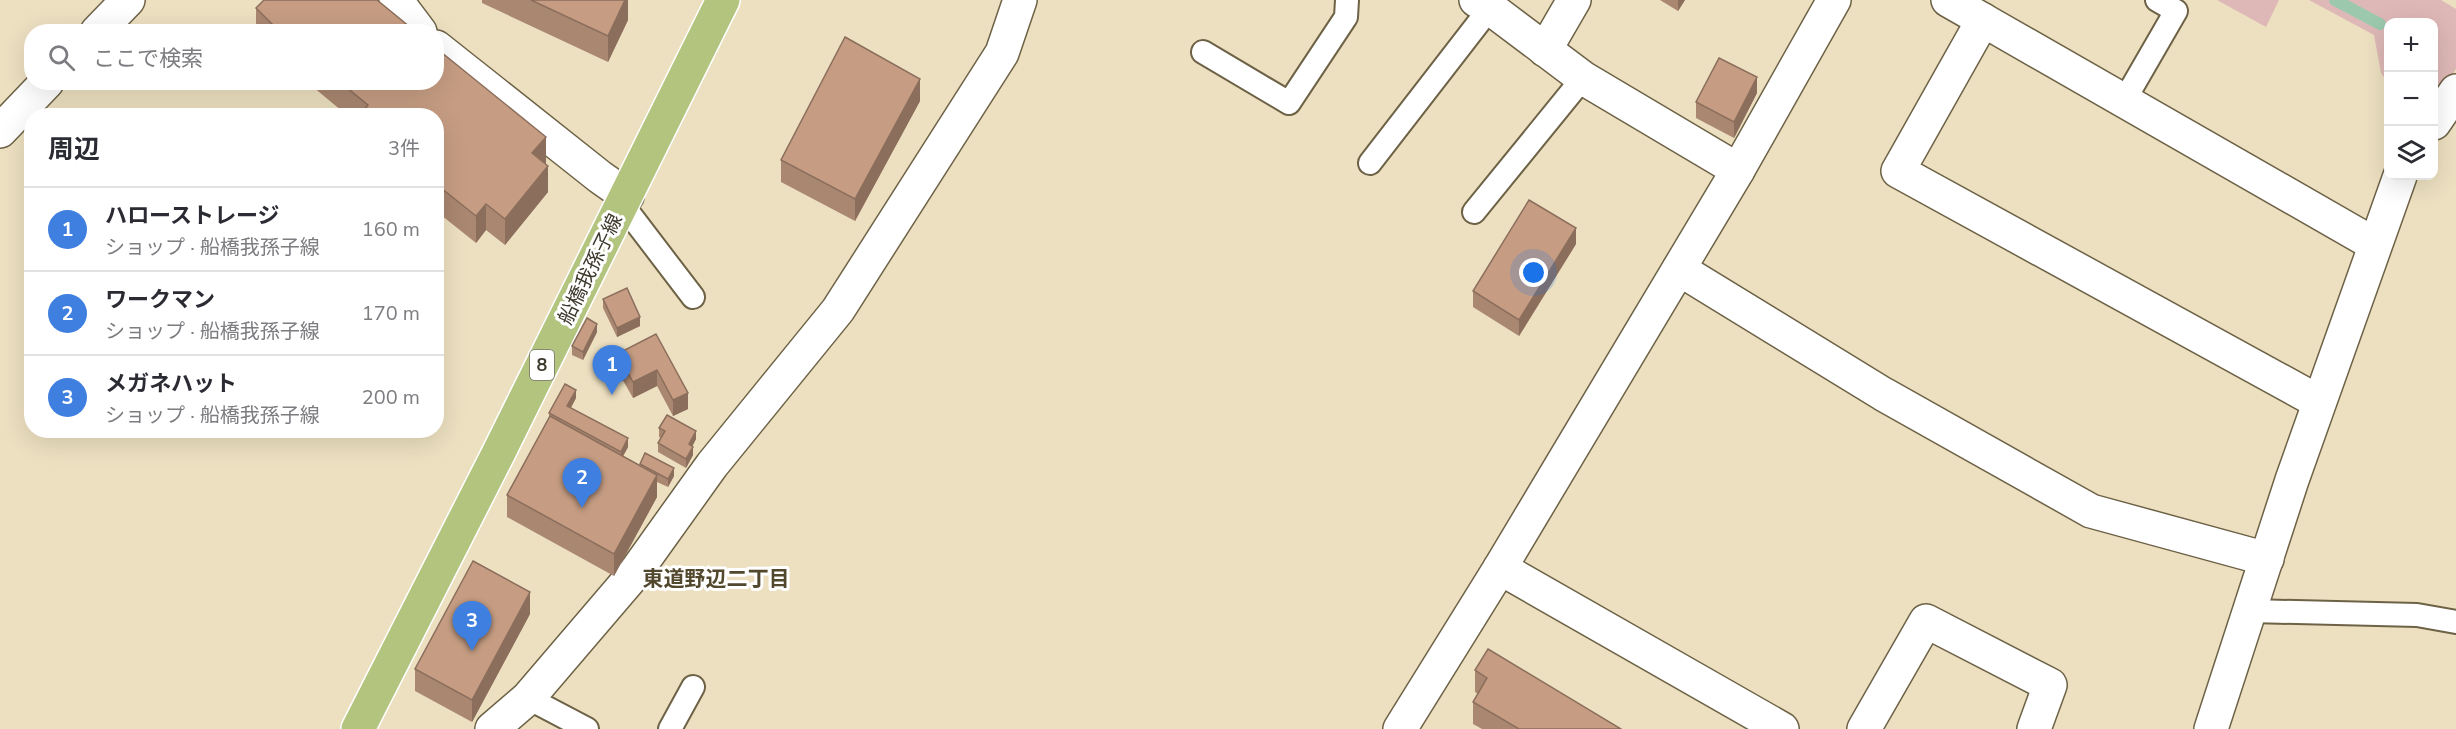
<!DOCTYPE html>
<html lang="ja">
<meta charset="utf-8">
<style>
:root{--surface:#fff;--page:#f2f2f3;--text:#2b2b33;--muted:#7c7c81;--line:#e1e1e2;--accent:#0b8043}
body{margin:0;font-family:"Nunito Sans","Noto Sans JP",sans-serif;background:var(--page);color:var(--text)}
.controls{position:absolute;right:18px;top:18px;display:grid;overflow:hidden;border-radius:12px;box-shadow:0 6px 24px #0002}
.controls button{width:54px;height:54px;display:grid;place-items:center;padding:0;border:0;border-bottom:2px solid var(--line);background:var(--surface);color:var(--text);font:30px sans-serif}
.you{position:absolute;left:1534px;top:273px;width:21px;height:21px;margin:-15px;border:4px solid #fff;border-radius:50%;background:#1a73e8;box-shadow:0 0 0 9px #1a73e833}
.badge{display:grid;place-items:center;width:39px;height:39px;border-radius:50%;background:var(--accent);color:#fff;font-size:20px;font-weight:700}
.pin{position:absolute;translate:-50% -50px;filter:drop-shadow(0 2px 3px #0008)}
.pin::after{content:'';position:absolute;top:32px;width:21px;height:18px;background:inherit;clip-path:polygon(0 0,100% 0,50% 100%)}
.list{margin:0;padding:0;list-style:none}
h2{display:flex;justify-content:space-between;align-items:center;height:78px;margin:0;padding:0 24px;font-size:26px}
h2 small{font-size:20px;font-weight:400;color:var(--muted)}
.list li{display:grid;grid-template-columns:39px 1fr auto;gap:18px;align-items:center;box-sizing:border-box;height:84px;padding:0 24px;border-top:2px solid var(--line)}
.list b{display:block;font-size:22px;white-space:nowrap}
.list p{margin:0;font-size:20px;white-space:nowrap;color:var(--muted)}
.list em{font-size:20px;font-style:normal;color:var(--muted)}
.icon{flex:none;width:33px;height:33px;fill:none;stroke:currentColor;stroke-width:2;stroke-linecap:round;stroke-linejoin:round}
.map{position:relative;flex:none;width:2456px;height:729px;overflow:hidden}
.search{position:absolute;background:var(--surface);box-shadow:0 6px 24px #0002;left:24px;top:24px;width:420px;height:66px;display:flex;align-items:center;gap:15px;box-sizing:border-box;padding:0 21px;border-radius:24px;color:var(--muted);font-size:22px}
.panel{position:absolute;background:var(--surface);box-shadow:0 6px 24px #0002;left:24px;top:108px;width:420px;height:330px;border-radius:24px}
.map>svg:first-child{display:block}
.green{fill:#deb8b6}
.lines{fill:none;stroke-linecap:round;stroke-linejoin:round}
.stream{stroke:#9cc9ad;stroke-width:12}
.service-casing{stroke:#6d6246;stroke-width:26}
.minor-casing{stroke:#6d6246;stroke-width:36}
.primary-casing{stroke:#fff;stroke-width:36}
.service{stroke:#fff;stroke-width:22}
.minor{stroke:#fff;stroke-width:33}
.primary{stroke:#b3c47f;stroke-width:33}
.wall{fill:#aa8771}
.shaded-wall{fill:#8b6e5c}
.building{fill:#c69d83;stroke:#8b6e5c;stroke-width:1.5}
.labels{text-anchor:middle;stroke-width:6;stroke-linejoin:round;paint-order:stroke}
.shield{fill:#fff;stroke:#78746c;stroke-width:1.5}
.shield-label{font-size:18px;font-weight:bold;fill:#3e392d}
.street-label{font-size:20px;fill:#3e392d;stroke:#fff}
.neighbourhood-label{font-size:21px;font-weight:bold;fill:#52482d;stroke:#fff}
</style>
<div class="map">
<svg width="2456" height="729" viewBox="0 0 2456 729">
<rect width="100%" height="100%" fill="#ede0c1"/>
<g class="green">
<path d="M2217,0H2279L2266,27Z"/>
<path d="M2309,0H2441L2456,9V69L2434,102V22H2388V83L2381,73L2374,35Z"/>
</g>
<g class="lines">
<path class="stream" d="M2335,0L2380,24"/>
<g class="service-casing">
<g id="service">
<path d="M1203,52L1289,103L1346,17L1347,0"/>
<path d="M2124,101L2176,11L2157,0"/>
<path d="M1370,163L1490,8"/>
<path d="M622,204L693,297"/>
<path d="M1474,212L1583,78"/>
<path d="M2251,611L2417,615L2456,622"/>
<path d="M528,698L587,729"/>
<path d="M670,729L693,687"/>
</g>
</g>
<g class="minor-casing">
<g id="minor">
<path d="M396,0L420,32"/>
<path d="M1476,0L1490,8L1583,78L1738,170"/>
<path d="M1948,0L1983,20"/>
<path d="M97,32L128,0"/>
<path d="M436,47L600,177L627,196"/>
<path d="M1545,50L1574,0"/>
<path d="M2434,123L2456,91"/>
<path d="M0,131L47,82"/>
<path d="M1679,269L1883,394L2091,511L2267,559"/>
<path d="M2319,402L1898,171L1983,20L2374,244"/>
<path d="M1500,568L1782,729"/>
<path d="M492,729L528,698L634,574L712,465L838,310L1002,53L1020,0"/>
<path d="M1400,729L1500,568L1738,170L1834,0"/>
<path d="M1864,729L1926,621L2050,685L2034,729"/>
<path d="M2211,729L2292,480L2400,176"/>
</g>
</g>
<g class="primary-casing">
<path id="primary" d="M358,729L498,454L723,0"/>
</g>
<use href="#service" class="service"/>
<use href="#minor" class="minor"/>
<use href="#primary" class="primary"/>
</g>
<g class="wall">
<path d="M482,0H628V20L608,62L482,3Z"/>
<path d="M1660,0H1685L1678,11Z"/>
<path d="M256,8L416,32H256Z"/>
<path d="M307,82H436L546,163L548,192L505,245L486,230L476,243L436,211V116H348Z"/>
<path d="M1757,93L1734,138L1696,118V102Z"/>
<path d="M920,101L855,221L781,182V160Z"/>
<path d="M1576,244L1519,336L1473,307V291Z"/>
<path d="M603,299L640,326L617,337L603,308Z"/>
<path d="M597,332L583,360L572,355V346Z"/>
<path d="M656,334L688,409L673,416L657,386L633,398L617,370V354Z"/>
<path d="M576,398L571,408L628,447L623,456L640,465V464L674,476L668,487L657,482V497L614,576L507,517V495L549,418V413Z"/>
<path d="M659,428L696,439L692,446L693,455L686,468L658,452V443L661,438L659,437Z"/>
<path d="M530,614L472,722L415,691V669Z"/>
<path d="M1475,670L1621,729H1482L1473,724V702L1478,694L1475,692Z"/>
</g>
<g class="shaded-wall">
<path d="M625,0H628V20L608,62V36Z"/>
<path d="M1678,0H1685L1678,11Z"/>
<path d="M1757,77V93L1734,138V122Z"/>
<path d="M920,79V101L855,221V199Z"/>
<path d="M546,137V163L532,180V153Z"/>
<path d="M548,166V192L505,245V219Z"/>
<path d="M486,204V230L476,243V216Z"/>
<path d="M1576,228V244L1519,336V320Z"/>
<path d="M640,317V326L617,337V328Z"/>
<path d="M597,324V332L583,360V352Z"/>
<path d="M657,370V386L633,398V382Z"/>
<path d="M576,390V398L567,414V406Z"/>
<path d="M688,393V409L673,416V400Z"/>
<path d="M696,431V439L689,453V444Z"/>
<path d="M628,438V447L621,460V452Z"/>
<path d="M693,447V455L686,468V459Z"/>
<path d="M674,468V476L668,487V479Z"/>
<path d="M657,475V497L614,576V554Z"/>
<path d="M530,592V614L472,722V700Z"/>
</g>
<g class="building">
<path d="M264,0H377L416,32H280L256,8Z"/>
<path d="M531,0H625L608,36Z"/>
<path d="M845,37L920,79L855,199L781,160Z"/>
<path d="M436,48L546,137L532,153L548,166L505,219L486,204L476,216L436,184V116H359L368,105L340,82H436Z"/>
<path d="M1719,58L1757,77L1734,122L1696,102Z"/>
<path d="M1529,200L1576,228L1519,320L1473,291Z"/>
<path d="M627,288L640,317L617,328L603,299Z"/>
<path d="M587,318L597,324L583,352L572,346Z"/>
<path d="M656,334L688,393L673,400L657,370L633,382L617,354Z"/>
<path d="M565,384L576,390L567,406L628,438L621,452L549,413Z"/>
<path d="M667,415L696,431L689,444L693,447L686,459L658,443L665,431L659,428Z"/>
<path d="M550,416L657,475L614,554L507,495Z"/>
<path d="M645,453L674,468L668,479L640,464Z"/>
<path d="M473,561L530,592L472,700L415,669Z"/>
<path d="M1488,649L1621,729H1519L1473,702L1487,678L1475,670Z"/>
</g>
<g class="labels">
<rect class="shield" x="530" y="350" width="24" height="30" rx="4.5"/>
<g class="shield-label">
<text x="542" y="371">8</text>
</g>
<g class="street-label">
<text transform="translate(590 269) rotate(-64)" y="7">船橋我孫子線</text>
</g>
<g class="neighbourhood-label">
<text x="716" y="586">東道野辺二丁目</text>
</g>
</g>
</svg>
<div class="controls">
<button>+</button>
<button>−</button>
<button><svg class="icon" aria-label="layers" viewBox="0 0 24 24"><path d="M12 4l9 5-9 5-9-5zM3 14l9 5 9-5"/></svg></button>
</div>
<div class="you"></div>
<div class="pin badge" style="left:612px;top:395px;background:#3f7fe0">1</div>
<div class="pin badge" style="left:582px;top:508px;background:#3f7fe0">2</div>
<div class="pin badge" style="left:472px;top:651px;background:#3f7fe0">3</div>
<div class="search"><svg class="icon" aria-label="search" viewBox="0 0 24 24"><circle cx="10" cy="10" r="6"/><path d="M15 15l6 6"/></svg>ここで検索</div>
<section class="panel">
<h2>周辺<small>3件</small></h2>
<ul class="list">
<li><span class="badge" style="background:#3f7fe0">1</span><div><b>ハローストレージ</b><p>ショップ · 船橋我孫子線</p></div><em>160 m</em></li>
<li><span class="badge" style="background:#3f7fe0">2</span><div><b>ワークマン</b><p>ショップ · 船橋我孫子線</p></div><em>170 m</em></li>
<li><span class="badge" style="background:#3f7fe0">3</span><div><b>メガネハット</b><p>ショップ · 船橋我孫子線</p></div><em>200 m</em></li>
</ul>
</section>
</div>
